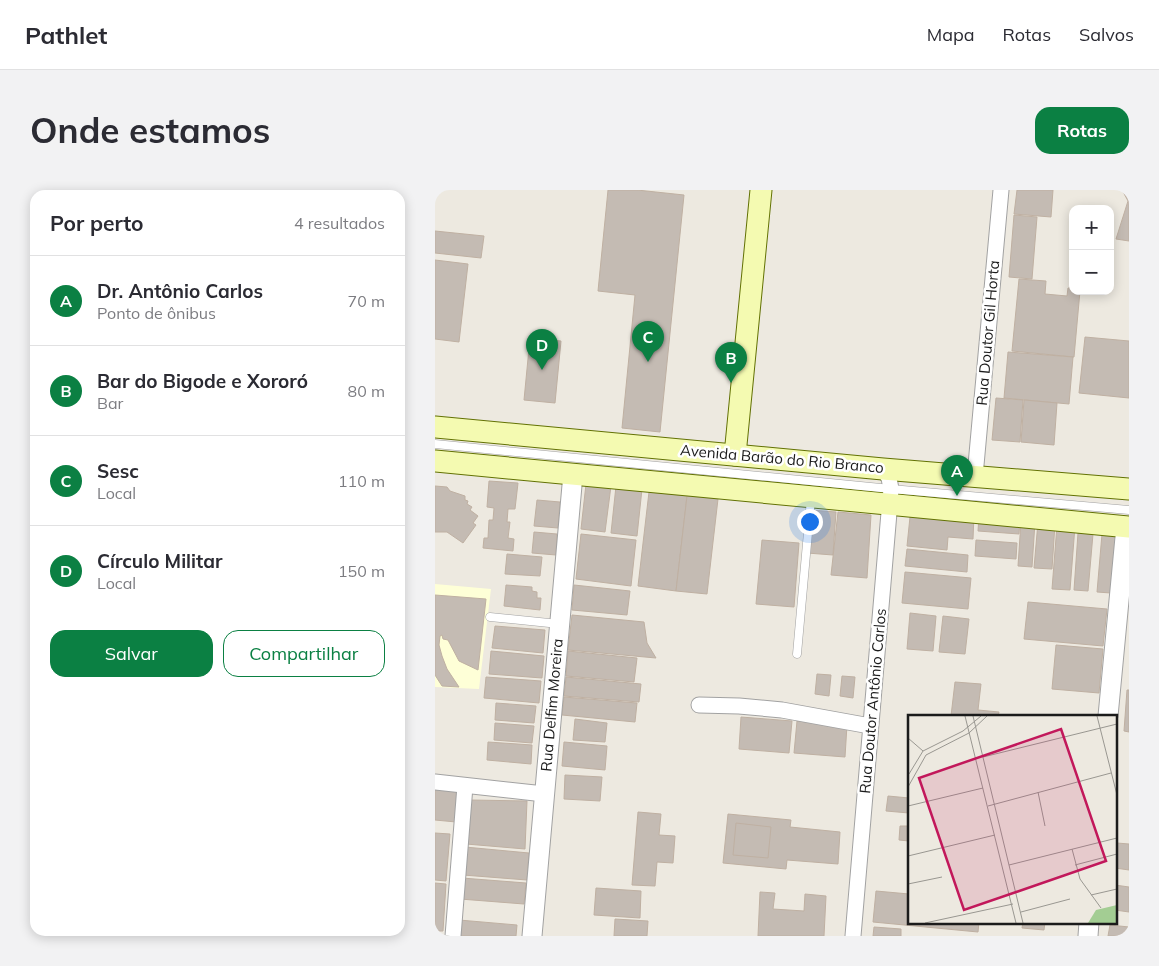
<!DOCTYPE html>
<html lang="pt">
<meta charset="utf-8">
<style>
:root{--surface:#fff;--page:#f2f2f3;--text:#2b2b33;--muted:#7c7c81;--line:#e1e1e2;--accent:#0b8043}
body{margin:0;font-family:Mulish,sans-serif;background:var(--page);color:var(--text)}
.controls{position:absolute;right:15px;top:15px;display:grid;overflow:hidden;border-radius:10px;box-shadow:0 2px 12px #0003}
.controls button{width:45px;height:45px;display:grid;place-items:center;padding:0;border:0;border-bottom:1px solid var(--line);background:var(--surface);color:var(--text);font:25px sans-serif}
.you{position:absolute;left:374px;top:331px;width:18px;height:18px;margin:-12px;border:4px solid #fff;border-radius:50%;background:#1a73e8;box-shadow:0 0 0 8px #1a73e833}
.badge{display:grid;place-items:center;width:32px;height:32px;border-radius:50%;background:var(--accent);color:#fff;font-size:16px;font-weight:700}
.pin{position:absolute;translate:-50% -41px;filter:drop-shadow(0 1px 2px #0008)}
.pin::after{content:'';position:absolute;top:26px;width:18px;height:15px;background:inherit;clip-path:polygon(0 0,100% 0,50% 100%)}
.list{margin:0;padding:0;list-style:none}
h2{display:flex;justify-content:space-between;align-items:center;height:65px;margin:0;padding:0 20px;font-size:21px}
h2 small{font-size:16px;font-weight:400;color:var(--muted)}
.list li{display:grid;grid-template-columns:32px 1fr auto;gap:15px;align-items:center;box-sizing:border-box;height:90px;padding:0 20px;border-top:1px solid var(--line)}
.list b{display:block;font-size:19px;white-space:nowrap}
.list p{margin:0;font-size:16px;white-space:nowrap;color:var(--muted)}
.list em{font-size:16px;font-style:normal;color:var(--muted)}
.actions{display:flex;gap:10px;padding:15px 20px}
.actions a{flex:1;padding:11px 0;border:1px solid var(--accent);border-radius:15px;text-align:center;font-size:18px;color:var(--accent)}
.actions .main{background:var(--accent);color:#fff}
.map{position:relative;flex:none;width:694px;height:746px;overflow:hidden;border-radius:15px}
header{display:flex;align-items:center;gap:30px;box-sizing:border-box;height:70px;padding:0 25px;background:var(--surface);border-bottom:1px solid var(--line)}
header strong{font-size:24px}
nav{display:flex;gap:28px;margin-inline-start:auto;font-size:18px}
.intro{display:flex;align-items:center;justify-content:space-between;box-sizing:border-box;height:120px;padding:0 30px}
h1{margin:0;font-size:35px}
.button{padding:12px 22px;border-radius:15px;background:var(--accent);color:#fff;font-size:18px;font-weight:700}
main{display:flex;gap:30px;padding:0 30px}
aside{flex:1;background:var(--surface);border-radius:15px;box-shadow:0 2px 12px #0003}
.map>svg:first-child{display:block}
.education{fill:#feffd7}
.building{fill:#c4bbb3;stroke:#bfb0a2}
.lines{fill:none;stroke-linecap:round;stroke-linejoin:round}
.service-casing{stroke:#a2a2a2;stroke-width:9}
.minor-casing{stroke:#a2a2a2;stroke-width:17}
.tertiary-casing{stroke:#a2a2a2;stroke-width:21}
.secondary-casing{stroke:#627103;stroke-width:23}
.service{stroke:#fff;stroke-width:8}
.minor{stroke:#fff;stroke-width:15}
.tertiary{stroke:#fff;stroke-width:19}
.secondary{stroke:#f4fab1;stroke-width:21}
.labels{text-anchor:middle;stroke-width:5;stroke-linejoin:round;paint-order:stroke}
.street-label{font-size:15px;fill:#1b1b1b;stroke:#fff}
.inset-road{fill:none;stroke:#999791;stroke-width:1}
.view{fill:#c2185b;fill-opacity:0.15;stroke:#c2185b;stroke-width:2.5}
.inset-edge{fill:none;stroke:#1b1b1b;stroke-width:2.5}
</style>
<header>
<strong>Pathlet</strong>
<nav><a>Mapa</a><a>Rotas</a><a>Salvos</a></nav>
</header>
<div class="intro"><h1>Onde estamos</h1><a class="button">Rotas</a></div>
<main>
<aside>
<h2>Por perto<small>4 resultados</small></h2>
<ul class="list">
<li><span class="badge">A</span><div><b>Dr. Antônio Carlos</b><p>Ponto de ônibus</p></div><em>70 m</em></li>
<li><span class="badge">B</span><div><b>Bar do Bigode e Xororó</b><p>Bar</p></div><em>80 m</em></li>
<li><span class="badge">C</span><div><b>Sesc</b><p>Local</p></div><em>110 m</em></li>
<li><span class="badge">D</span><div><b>Círculo Militar</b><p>Local</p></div><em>150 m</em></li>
</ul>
<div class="actions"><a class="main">Salvar</a><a>Compartilhar</a></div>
</aside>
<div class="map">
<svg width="694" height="746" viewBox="0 0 694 746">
<rect width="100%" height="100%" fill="#ede9e0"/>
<path class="education" d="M0,394L56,399L44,499L0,497Z"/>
<g class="building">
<path d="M173,0H202L249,5L225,242L187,238L200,105L163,101Z"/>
<path d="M582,0H618L616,27L579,24Z"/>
<path d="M687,0H694V51L681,49L693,11Z"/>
<path d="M579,25L602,27L597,89L574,87Z"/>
<path d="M0,41L49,46L46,68L0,63Z"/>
<path d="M0,70L33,74L24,152L0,149Z"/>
<path d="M584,89L611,91L610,104L632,106L633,98H638V101H645L639,167L577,161Z"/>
<path d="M650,147L694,151V208L644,203Z"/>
<path d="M95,148L126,151L120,213L89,210Z"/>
<path d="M573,162L638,167L634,214L569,208Z"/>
<path d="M561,208L588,210L585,252L557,250Z"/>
<path d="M589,210L622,213L619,255L586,252Z"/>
<path d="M54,291L83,293L80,319H73L72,332H75L73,348L79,349L78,361L48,358L49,348H53L54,330H58L59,318L52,317Z"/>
<path d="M151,294L176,296L170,342L146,339Z"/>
<path d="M0,296L12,297L15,301L30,306V310L33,311L32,314L37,317L35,320L43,326L38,333L41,335L28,353L12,342H0Z"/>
<path d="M181,296L207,299L202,346L176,343Z"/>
<path d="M214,302L252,306L241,401L203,396Z"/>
<path d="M252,306L283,309L272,404L241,401Z"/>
<path d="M102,310L125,312L123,338L99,336Z"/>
<path d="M375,320L401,322L398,365L372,363Z"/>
<path d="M403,322L436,325L432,388L396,385Z"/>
<path d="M539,325L538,349L513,347L512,360L472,356L475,327Z"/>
<path d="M544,326L585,329L584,344L543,341Z"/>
<path d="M586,331L600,332L597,377L583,376Z"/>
<path d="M603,332L620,334L617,379L599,378Z"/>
<path d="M622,335L640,336L635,400L617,399Z"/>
<path d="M99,342L122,344L121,365L97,363Z"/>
<path d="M643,343L658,344L653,401L639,400Z"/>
<path d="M146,344L201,350L196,396L141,389Z"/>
<path d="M667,344L681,345L676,403L662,402Z"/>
<path d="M327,350L364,353L359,417L321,414Z"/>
<path d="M541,350L582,353L581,369L540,366Z"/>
<path d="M472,359L533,365L532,382L470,376Z"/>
<path d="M72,364L107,367L105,386L70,384Z"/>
<path d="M470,382L536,388L533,419L467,413Z"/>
<path d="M71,395L97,397V401L102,402V408H106L105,420L69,416Z"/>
<path d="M139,395L195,401L192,425L137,420Z"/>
<path d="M0,405L51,409L43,480L24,471L13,450L8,449L7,445L5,446L4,455L7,466L12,479L24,497L7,496L0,485Z"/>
<path d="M593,412L672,419L668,456L589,449Z"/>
<path d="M475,423L501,426L498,461L472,459Z"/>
<path d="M137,425L209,432L212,453L221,468L133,460Z"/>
<path d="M508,426L534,429L530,464L504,462Z"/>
<path d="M60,436L110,440L108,463L57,458Z"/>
<path d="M621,455L668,459L664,503L617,499Z"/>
<path d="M56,461L109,466L107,488L54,484Z"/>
<path d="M133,461L202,468L199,492L131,486Z"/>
<path d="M382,484L396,485L394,506L380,504Z"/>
<path d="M407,486L420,487L418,508L405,506Z"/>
<path d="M51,487L106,491L104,513L49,508Z"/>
<path d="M131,487L206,494L204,512L129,506Z"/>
<path d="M520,492L546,494L543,520L564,522L563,526H516Z"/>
<path d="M692,500H694V542L689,541Z"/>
<path d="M129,507L202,513L200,532L127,525Z"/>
<path d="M61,513L101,516L99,533L60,530Z"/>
<path d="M306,527L357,531L354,563L304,559Z"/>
<path d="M140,529L172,533L170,552L138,550Z"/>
<path d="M362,531L412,535L410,567L359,563Z"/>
<path d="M60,533L99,536L97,553L59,550Z"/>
<path d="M53,552L97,555L96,574L52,570Z"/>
<path d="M129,552L172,556L170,580L127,576Z"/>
<path d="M130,585L167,587L165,611L129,609Z"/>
<path d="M0,599L24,600L21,632L0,630Z"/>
<path d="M453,606L474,608V623L451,621Z"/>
<path d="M36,610L92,611L90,659L31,654Z"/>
<path d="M203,622L226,624L224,645L240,646L238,673L222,672L220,696L197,695Z"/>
<path d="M293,624L356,630L355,637L405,642L403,674L352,670L351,679L288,673Z"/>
<path d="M301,633L336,637L333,668L298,665Z"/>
<path d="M465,636H474V651L464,650Z"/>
<path d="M0,643L15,644L11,691L0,690Z"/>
<path d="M682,653L694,654V680L680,678Z"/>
<path d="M30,657L94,663L92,690L28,685Z"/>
<path d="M27,688L91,693L89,714L25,709Z"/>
<path d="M0,693L11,694L8,741H0Z"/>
<path d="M680,695L694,697V722L680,720Z"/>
<path d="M161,698L206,701L205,728L159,725Z"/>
<path d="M441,701L474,704V732H544L543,742L438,732Z"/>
<path d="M325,702L340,703L338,719L369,721L370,704L391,706L389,746H323Z"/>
<path d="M180,729L213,731L212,746H179Z"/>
<path d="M24,730L82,735L81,746H22Z"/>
<path d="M588,732H610L609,740L587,738Z"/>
<path d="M675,735L694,737V746H673Z"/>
<path d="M439,737L466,739V746H438Z"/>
</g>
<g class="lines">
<g class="service-casing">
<g id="service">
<path d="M0,254L456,299L694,320"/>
<path d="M55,427L124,434"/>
<path d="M362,464L376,309"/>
</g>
</g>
<g class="minor-casing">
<g id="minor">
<path d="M540,286L566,0"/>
<path d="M264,515L304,516L347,520L435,536"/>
<path d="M0,592L109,604"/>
<path d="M18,746L30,596"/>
<path d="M418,746L456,299L454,288L448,279"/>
</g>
</g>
<g class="tertiary-casing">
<g id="tertiary">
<path d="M673,526L691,337"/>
<path d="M97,746L138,284"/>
<path d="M653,746L654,732"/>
</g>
</g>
<g class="secondary-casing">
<g id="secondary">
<path d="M0,237L448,279L694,299"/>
<path d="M300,265L326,0"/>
<path d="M0,271L694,337"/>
</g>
</g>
<use href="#service" class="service"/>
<use href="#minor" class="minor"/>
<use href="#tertiary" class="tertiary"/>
<use href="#secondary" class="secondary"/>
</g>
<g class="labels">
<g class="street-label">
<text transform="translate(553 143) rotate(-85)" y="5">Rua Doutor Gil Horta</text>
<text transform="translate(347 269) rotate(5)" y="5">Avenida Barão do Rio Branco</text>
<text transform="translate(438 511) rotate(-85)" y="5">Rua Doutor Antônio Carlos</text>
<text transform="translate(117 515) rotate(-85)" y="5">Rua Delfim Moreira</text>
</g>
</g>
<g transform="translate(473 525)">
<rect width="209" height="209" fill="#ede9e0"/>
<path d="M209,190V208H180L188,195Z" fill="#a3cd93"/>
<path class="inset-road" d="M57,1L108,208M65,1L115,208M189,1L209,80M0,23L15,36M75,42L209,9M1,59L15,36L55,16L73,1M0,72L18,40L61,18L79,1M130,77L137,111M0,91L75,73M80,91L203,58M164,134L172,164L193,193M0,141L87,120M101,150L209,123M167,150L209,139M0,169L34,162M183,180L209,174M113,197L162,184M17,208L105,189"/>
<path class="view" d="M153,14L198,146L56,195L11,63Z"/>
<rect width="209" height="209" class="inset-edge"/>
</g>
</svg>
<div class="controls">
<button>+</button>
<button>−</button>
</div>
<div class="you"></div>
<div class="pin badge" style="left:522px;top:306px">A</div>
<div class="pin badge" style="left:296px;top:193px">B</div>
<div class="pin badge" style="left:213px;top:172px">C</div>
<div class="pin badge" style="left:107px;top:180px">D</div>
</div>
</main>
